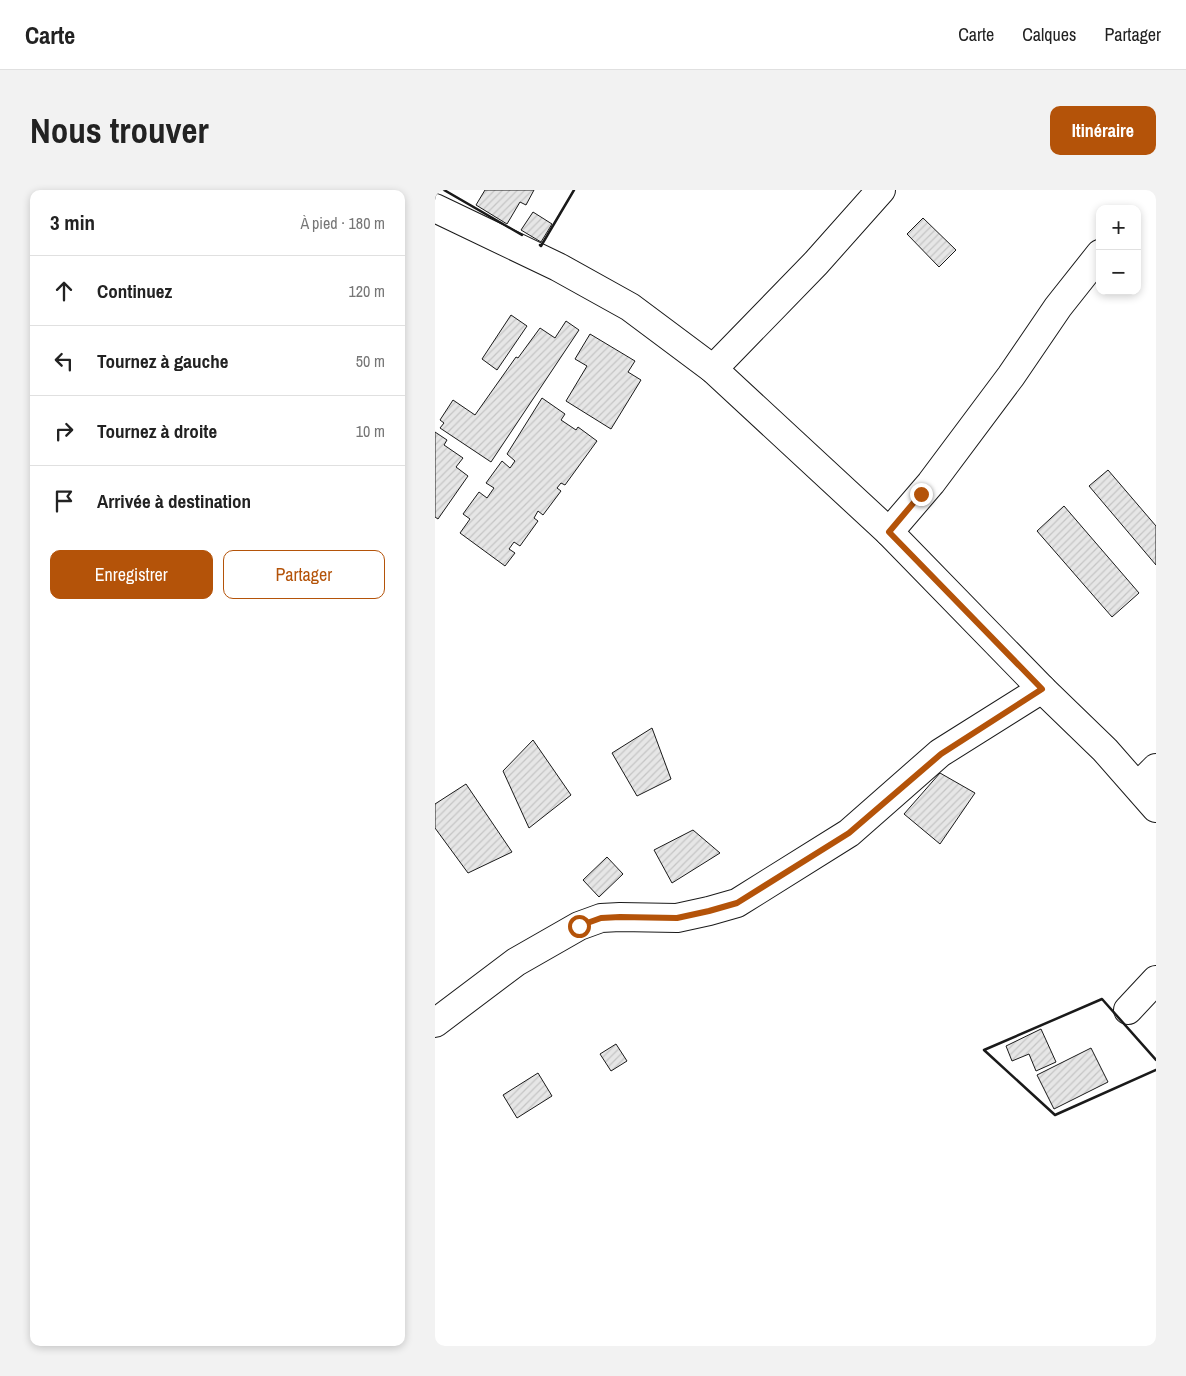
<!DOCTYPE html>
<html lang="fr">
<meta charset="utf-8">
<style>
:root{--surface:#fff;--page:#f2f2f2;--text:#222;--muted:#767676;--line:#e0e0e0;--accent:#b45309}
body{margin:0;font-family:"Archivo Narrow",sans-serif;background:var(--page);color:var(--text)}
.controls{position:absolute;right:15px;top:15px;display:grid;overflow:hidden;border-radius:10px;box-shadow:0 2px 8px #0003}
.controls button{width:45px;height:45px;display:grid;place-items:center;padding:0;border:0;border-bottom:1px solid var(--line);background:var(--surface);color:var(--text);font:25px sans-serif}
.stop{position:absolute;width:15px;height:15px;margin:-11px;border:4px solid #b45309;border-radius:50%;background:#fff}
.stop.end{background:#b45309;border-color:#fff;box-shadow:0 1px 5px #0008}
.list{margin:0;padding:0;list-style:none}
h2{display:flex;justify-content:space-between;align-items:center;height:65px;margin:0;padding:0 20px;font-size:21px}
h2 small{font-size:16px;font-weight:400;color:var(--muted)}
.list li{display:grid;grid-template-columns:32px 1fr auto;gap:15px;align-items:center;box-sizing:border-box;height:70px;padding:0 20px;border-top:1px solid var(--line)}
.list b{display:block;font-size:19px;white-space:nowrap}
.list em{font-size:16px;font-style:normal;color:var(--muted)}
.actions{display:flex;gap:10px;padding:15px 20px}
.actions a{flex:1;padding:11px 0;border:1px solid var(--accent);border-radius:10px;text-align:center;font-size:18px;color:var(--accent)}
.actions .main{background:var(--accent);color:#fff}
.icon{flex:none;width:28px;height:28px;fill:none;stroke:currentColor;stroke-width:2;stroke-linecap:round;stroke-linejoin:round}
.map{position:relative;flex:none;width:721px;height:1156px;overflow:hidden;border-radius:10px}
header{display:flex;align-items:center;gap:30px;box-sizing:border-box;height:70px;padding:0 25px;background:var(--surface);border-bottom:1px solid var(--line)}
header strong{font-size:24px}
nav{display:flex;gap:28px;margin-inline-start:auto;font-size:18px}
.intro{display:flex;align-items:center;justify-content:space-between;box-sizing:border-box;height:120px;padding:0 30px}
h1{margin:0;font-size:35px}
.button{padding:12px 22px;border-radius:10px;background:var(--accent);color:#fff;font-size:18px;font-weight:700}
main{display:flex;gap:30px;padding:0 30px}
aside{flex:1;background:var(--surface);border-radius:10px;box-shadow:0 2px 8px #0003}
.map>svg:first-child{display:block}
.building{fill:url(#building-hatch);stroke:#1a1a1a}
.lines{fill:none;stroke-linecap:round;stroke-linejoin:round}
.street-casing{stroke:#1a1a1a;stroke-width:30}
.street{stroke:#fff;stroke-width:28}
.wall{stroke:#1a1a1a;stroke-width:2.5}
.route{stroke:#b45309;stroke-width:6}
</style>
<header>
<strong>Carte</strong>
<nav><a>Carte</a><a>Calques</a><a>Partager</a></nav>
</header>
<div class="intro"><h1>Nous trouver</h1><a class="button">Itinéraire</a></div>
<main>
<aside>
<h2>3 min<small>À pied · 180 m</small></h2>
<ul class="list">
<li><svg class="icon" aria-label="ahead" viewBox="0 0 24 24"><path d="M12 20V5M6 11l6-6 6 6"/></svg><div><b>Continuez</b></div><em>120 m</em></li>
<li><svg class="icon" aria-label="left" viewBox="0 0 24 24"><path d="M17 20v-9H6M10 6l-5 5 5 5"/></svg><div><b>Tournez à gauche</b></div><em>50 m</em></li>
<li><svg class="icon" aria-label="right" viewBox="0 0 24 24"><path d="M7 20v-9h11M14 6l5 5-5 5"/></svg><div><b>Tournez à droite</b></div><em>10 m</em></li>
<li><svg class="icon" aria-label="arrive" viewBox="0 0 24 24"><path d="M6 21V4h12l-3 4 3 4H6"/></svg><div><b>Arrivée à destination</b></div></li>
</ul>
<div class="actions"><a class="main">Enregistrer</a><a>Partager</a></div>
</aside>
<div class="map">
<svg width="721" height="1156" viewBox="0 0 721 1156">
<defs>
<pattern id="building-hatch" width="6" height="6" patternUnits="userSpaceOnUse" patternTransform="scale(1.25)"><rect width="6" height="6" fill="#e6e6e6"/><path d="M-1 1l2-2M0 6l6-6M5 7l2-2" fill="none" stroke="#c5c5c5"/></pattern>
</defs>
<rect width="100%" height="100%" fill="#fff"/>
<g class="building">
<path d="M50,0H99L91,15L85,12L72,34L41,15Z"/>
<path d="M98,22L117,34L106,52L86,40Z"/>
<path d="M488,28L521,60L504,77L472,44Z"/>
<path d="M76,125L92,136L62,180L47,169Z"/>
<path d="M131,131L144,140L56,272L5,238L9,233L5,230L18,210L40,225L81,167L83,168L105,138L120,148Z"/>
<path d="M155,144L200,171L193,182L206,190L176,239L131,211L152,176L140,169Z"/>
<path d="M107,208L130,224L126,230L141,240L143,237L162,251L130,295L126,293L122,298L126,301L108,325L103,321L99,328L103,331L85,356L79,352L74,359L80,363L70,376L25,343L35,329L28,324L44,302L52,308L59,298L51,293L67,271L75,278L80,271L72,264Z"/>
<path d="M0,242L12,250L9,255L28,268L21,277L33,286L3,329L0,327Z"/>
<path d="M673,280L721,336V375L654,296Z"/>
<path d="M629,316L704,403L677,427L602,341Z"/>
<path d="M217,538L236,589L202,606L177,563Z"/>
<path d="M98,550L136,605L94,638L68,581Z"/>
<path d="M505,583L540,603L505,654L469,624Z"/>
<path d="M31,594L77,662L33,683L0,638V614Z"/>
<path d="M258,640L285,663L237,693L219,660Z"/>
<path d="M172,667L188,684L164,707L148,690Z"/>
<path d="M606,839L621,872L601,881L594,864L577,871L571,856Z"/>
<path d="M181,854L192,871L176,881L165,864Z"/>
<path d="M656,858L673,892L619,919L602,885Z"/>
<path d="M103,883L117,906L82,928L68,905Z"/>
</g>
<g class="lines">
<g class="street-casing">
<g id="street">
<path d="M0,18L123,77L195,117L278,179L454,342L607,499L670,560L721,618"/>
<path d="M278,179L381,73L446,0"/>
<path d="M454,342L496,293L576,186L623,117L665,64"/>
<path d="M703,596L721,578"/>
<path d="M693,820L721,790"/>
<path d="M0,833L81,772L144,736L166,728L185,727L242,728L274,721L302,713L414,643L505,563L607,499"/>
</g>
</g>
<use href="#street" class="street"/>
<g class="wall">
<path d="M9,0L87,45"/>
<path d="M105,55L106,56L139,0"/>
<path d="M721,870L667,809L549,860L620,925L721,880"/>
</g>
</g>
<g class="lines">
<path class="route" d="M144,736L166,728L185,727L242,728L274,721L302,713L414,643L506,564L607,499L454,342L486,304"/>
</g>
</svg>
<div class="controls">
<button>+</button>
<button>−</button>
</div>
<div class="stop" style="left:144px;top:736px"></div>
<div class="stop end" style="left:486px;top:304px"></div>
</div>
</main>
